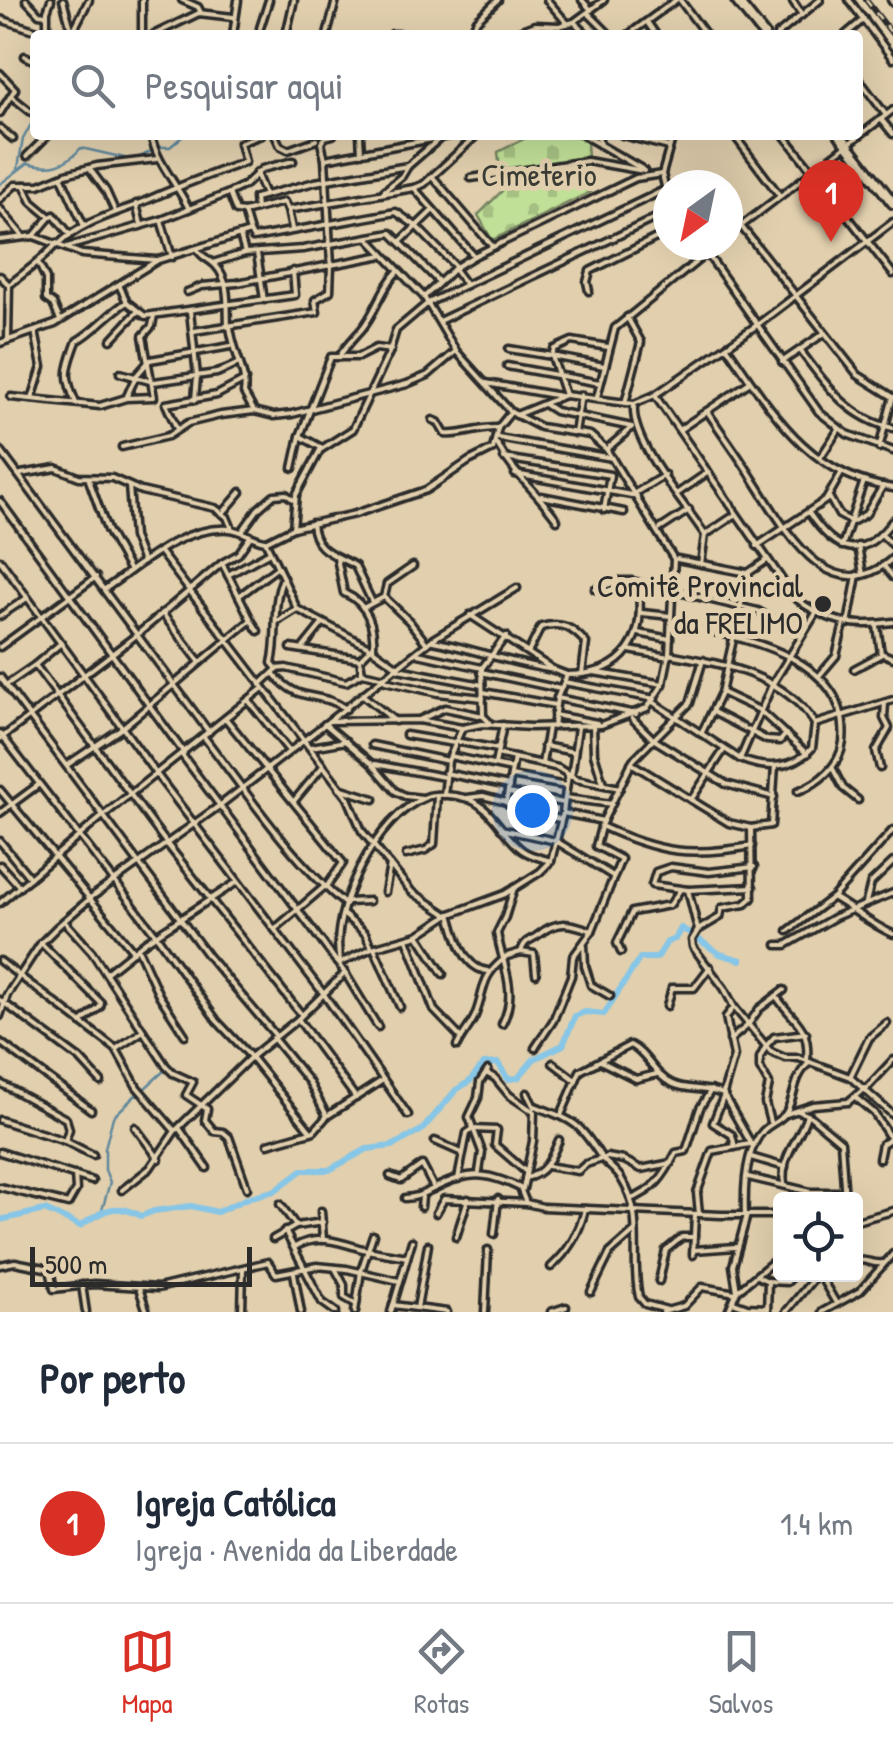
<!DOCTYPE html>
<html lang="pt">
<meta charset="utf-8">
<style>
:root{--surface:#fff;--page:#f2f2f3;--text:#1f2937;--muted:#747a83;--line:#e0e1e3;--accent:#d93025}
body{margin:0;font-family:"Patrick Hand",sans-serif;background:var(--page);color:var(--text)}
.controls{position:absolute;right:30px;bottom:30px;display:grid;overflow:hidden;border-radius:10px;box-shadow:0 10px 40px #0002}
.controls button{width:90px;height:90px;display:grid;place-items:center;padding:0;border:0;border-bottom:2px solid var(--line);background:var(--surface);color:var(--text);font:50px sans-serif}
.compass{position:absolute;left:653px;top:170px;width:90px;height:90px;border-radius:50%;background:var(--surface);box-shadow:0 10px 40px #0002;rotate:213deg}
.scale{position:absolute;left:30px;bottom:25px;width:222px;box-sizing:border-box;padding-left:10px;border:5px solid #2b2b2b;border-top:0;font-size:28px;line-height:35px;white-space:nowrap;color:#2b2b2b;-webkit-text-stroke:8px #e1cfad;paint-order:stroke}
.you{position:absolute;left:532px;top:810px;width:35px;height:35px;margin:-25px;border:8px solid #fff;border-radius:50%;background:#1a73e8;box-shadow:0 0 0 15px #1a73e833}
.badge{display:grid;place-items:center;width:65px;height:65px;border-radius:50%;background:var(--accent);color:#fff;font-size:32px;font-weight:700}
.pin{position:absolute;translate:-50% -82px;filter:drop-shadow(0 2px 5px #0008)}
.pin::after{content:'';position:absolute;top:52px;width:35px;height:30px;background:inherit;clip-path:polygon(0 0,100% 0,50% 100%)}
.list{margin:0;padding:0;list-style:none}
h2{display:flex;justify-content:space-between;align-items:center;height:130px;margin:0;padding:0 40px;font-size:42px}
h2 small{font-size:32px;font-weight:400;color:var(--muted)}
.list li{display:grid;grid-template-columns:65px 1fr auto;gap:30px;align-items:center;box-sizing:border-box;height:160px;padding:0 40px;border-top:2px solid var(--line)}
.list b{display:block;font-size:38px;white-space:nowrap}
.list p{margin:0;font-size:32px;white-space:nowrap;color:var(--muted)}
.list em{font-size:32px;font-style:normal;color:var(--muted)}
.icon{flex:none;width:55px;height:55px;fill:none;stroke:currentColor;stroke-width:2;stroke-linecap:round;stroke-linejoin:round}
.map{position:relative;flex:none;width:893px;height:1312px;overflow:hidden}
.search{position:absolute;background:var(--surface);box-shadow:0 10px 40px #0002;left:30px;right:30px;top:30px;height:110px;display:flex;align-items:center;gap:25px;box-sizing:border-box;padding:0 35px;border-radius:10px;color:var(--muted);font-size:38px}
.sheet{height:290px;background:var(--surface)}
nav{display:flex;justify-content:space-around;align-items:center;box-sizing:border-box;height:140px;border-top:2px solid var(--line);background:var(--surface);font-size:28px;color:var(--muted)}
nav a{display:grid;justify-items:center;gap:5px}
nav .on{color:var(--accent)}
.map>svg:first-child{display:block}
.cemetery{fill:url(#cemetery-stones);stroke:#768561;stroke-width:2.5}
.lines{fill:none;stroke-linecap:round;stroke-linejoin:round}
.stream{stroke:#62889c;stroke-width:2.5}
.river{stroke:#87c6e7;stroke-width:6}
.street-casing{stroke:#2b2b2b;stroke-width:11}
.secondary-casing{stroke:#2b2b2b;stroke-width:15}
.street{stroke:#e1cfad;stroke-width:4}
.secondary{stroke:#e1cfad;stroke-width:8}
.rail-casing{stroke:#2b2b2b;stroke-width:6}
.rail{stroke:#e1cfad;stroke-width:2.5;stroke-dasharray:8;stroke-linecap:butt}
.poi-dot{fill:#2b2b2b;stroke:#e1cfad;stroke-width:4}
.labels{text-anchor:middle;stroke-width:10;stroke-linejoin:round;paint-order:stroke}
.park-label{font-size:32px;fill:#3a3d36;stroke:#e1cfad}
.poi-label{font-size:32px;fill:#2b2b2b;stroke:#e1cfad;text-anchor:end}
</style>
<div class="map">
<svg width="893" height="1312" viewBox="0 0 893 1312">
<defs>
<pattern id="cemetery-stones" width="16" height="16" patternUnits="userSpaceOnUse" patternTransform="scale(2.5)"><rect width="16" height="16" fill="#c0df97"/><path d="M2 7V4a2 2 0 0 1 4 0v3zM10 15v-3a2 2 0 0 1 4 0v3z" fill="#a5c082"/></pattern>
</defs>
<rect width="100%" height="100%" fill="#e1cfad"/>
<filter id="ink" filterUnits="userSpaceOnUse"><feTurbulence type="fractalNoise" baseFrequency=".01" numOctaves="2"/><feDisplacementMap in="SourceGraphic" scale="20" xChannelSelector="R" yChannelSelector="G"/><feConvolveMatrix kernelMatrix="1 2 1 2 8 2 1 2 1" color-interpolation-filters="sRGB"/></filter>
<g filter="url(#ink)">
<path class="cemetery" d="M532,135H574L587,142L590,192L492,240L478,215L502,191L498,152Z"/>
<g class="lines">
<g class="stream">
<path d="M18,168L23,139L35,117"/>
<path d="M0,184L28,163C51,169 65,166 81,148L134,160L159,147H170L184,135"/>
<path d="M144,1089L166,1069"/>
<path d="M101,1214L110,1182L105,1170V1148L113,1117L139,1092"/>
</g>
<g class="river">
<path d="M695,937L720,954L741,960"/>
<path d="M0,1220L45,1210L80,1226C104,1210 114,1202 141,1216L154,1211L191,1206L217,1212L250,1197L274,1191L302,1170H329L367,1149L392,1146L422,1130L456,1090L470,1081L484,1064L498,1063L508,1079L518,1078L534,1059L563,1045L575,1016L585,1012L604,1014L640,958H657L667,942L675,939L681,928L693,935"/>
</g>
<g class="street-casing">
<g id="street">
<path d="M26,0L39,14L46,15"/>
<path d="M63,0L72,32"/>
<path d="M182,0L198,7L201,13"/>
<path d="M547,0L567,23"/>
<path d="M582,0L591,10"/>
<path d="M680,0L706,35"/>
<path d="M792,0L802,15"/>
<path d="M849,0L893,59"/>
<path d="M891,0L893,3"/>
<path d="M588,13L610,35"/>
<path d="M0,19L47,34"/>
<path d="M574,22L588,35"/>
<path d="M647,22L656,35"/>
<path d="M260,28L269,0"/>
<path d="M47,34V11L51,0"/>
<path d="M392,34L428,35"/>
<path d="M511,34L535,25L559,26L574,22L604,0"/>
<path d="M71,35L89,0"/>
<path d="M142,35V0"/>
<path d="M153,35L199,13L233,17"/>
<path d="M233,35L238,0"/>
<path d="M286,35L294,0"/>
<path d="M327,35L336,0"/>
<path d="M433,35L471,32L477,20L498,0"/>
<path d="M628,35L676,0"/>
<path d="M777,35L820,0"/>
<path d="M845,35L864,19"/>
<path d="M25,56L35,61"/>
<path d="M0,73L15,89L0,113"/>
<path d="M858,78L886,115"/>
<path d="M11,96L31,112"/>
<path d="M881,119L893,134"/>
<path d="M0,128L13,139"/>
<path d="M151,135C157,164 176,182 189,209"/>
<path d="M275,135L280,146L288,150L316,140"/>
<path d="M360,135L361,153"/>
<path d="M583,135L642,169"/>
<path d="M598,135L600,145"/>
<path d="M622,135L669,147"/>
<path d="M734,135L780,196"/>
<path d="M784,135L893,274"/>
<path d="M27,156L48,135"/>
<path d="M325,159L454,135"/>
<path d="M89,168L106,191L115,211"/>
<path d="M256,173L265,195"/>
<path d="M61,176L84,226"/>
<path d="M432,176L493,247"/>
<path d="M471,178L587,161L644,171"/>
<path d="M24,185L32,202L50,217L54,215L70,235"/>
<path d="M414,188L474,256"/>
<path d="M384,191L402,176L408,166"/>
<path d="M229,193L245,185L262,169L293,161"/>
<path d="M0,199L15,185H39L66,174L97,166L157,159"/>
<path d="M668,199L662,174L673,135"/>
<path d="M136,204L141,224"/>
<path d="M0,209L22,235"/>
<path d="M256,209L255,198L315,182L408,166L439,139"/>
<path d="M288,210L292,229"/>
<path d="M161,220L172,257"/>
<path d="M741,226L858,375L893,397"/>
<path d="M250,232L244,212L284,202L288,210L414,188L424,184L477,135"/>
<path d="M34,236L50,217"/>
<path d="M240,236L245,253L303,249L391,233L439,282"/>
<path d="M728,236L893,110"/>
<path d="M0,240L34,236L82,254L156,260"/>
<path d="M400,242L432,211"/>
<path d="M59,244C79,224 110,215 136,205C172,189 208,175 245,162L240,143L261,135"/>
<path d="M701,245L819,412L847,434L893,451"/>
<path d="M67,247L161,220L229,193L236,211L244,212"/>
<path d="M197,249C203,259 209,258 216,266C230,280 227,309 228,327"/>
<path d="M257,253L264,300"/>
<path d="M38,262L46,279V299L53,304L60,320"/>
<path d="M213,263L245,253"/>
<path d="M454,269L466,285"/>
<path d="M0,276L9,285L8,340"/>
<path d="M9,285C26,271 43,260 57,243"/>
<path d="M119,285L127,302L145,316L295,295L293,271"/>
<path d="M589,291L587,282L590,271L668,232"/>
<path d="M187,292L202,286L237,283L331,265L325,159L321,143L325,137L333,135"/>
<path d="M424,297L456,267L474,256L636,178L662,174"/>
<path d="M190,311L197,376L195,400"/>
<path d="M439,321L668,212"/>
<path d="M230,326C232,350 248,374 244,393L254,411"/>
<path d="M194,331L317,312L315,300L330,291L331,265L383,255"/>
<path d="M111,340L137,312"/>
<path d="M0,343L55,324L158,260L250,232L253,238L396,212L416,226L456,267"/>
<path d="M727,347C772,411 808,476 893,488"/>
<path d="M509,349L552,356L554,349L572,341L608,347"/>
<path d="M800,350C825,384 849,419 893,428"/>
<path d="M339,357H358L376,348L391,350"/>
<path d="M782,362L823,334"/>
<path d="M507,366L600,383"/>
<path d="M120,373L154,382L217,373L239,363"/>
<path d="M486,383L560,396"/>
<path d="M565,395L552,356L604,366"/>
<path d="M127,396L136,376L150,360L231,346"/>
<path d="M11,397L100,406L126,398L154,397L143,336L152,326L154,315"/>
<path d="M597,397L615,328L717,245"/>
<path d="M656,397L794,597C825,622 854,628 893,622"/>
<path d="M32,399L42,367L35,331"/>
<path d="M76,403C63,374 67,369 77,341C96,330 109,313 127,302"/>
<path d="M625,403L641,342L627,317"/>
<path d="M544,404L555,411L632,427"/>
<path d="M634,406C631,444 684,502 705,535"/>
<path d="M707,411C723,435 740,458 755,482C784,527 829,614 893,558"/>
<path d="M516,415L565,395L634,404L655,395L757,325L893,222"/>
<path d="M433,420L438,422L445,434C462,436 480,427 498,428"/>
<path d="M177,429L166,404L217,395L245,380"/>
<path d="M679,430L750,382"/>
<path d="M575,433L581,395"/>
<path d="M300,436L322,448"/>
<path d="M498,438L612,458"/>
<path d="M497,444C513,474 538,492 557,520"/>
<path d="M122,447L168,436L188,423L221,415L254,411L274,416L292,414L407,384L428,375L456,351"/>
<path d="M608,448L631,428"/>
<path d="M879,448L893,397"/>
<path d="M0,450L209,732"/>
<path d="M504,458L610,475L604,510"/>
<path d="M820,458L839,429"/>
<path d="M293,468L300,436L331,357H339C346,346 353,339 361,330C376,313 381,288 398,271"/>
<path d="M21,474L56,468L79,477L112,478L141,491L215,508L227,517L232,529"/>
<path d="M515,474L637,496"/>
<path d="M89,480L107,530L130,571"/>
<path d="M129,486L133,537L143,562"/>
<path d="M635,493L665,475"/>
<path d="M678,493L707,473"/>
<path d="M541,496L624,512"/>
<path d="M829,497L839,515L852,522L866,514L883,486"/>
<path d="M0,501L184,753"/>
<path d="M223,513L241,492"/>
<path d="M809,513C835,552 861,563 893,520"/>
<path d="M312,523C314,552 335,554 355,566L372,602"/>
<path d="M293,528L296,495L320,450L353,429L389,353L396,330L428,303L664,190"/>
<path d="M660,529L689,510"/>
<path d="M243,530L258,509L274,495L286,494L295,501"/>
<path d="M882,535L893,545"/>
<path d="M267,541L293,528L355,514L426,490L469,461L493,449L498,428L511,412"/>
<path d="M757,546L826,500L842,472"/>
<path d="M842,546L864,481"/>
<path d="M858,546L863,574"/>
<path d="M160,552L348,798L362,831L411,891L446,914"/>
<path d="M337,558L344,593C367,603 375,625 373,649"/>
<path d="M677,559L748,573L767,560"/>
<path d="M0,560L157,775L323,993L408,1115"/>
<path d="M701,564L705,535L735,515"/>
<path d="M223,565L239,596"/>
<path d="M884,566L893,577"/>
<path d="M228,575L270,552"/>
<path d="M283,578L297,609L371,648L398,667"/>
<path d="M105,589C142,564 181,526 229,529C243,530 252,539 265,541L283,578C271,606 279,635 272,663L277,669L260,685"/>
<path d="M595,589L619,581H632L758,611L801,635"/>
<path d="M384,597L409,621L427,644"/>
<path d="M363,608L384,597L387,584L413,566"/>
<path d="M162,613L199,661"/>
<path d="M642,613L671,616"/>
<path d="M470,615L554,670L567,675"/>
<path d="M0,616L27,598"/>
<path d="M251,620L258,631"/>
<path d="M276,622L297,609"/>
<path d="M671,623C735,636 852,654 843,742C840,766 819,783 798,791"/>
<path d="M848,624L857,575"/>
<path d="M877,626L881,653L893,658"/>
<path d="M638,633L670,639"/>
<path d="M433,641C474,649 512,664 554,670"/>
<path d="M0,647L96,577"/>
<path d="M291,648L360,659"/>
<path d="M302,649L323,623"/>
<path d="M629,650L669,657"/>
<path d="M529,651L541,627C562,621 573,628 586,643L582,674"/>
<path d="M418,654L482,668"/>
<path d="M669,654C722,664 784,674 815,724L812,748C793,769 766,770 740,759"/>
<path d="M35,665L61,643"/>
<path d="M277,669L286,668L346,682L362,673L385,678"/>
<path d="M398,669L482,685"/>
<path d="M854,669L882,654"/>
<path d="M481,672L560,689"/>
<path d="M594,672L663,684"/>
<path d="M273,673C300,706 318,689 346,709"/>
<path d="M362,673L360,659L371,648"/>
<path d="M819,676L836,656L844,624"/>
<path d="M0,677L208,956L276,1036"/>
<path d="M385,681L438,693L483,698"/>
<path d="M564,682L655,699"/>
<path d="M6,685L35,665L167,844L301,1014"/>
<path d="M483,692L555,705"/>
<path d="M723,693L759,710L807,754"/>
<path d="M364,696L395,721"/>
<path d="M557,698L636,714"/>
<path d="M248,700L289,751"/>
<path d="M653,702L740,759L772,685L816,613"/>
<path d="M713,712L767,740L780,741L786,734"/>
<path d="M554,715L597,723"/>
<path d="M483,716L482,668L506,636"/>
<path d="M632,718L653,739L726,784L774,797"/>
<path d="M226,719L343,863L327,886"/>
<path d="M419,720L445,708L483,716L489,722"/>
<path d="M329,721L433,639L517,588"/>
<path d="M325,724L372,764L395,791L405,796L422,798"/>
<path d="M815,724L893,700"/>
<path d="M593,725L594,754L603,783"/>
<path d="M548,727L542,764L514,758L506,802L517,812L561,819"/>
<path d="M553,727L557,698L567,675C626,675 648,637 637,583"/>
<path d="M0,733L156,935L217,1021L251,1057L311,1132"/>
<path d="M701,734L721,693L748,573"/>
<path d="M406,735L454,743"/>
<path d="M204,737C247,793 291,860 346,905"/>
<path d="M0,739L138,634L222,563L238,554L250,537"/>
<path d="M455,741L498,749"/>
<path d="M372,745L448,761"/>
<path d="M544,746L574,752"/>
<path d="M311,747L346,741"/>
<path d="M497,754L514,758"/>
<path d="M450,756L512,769"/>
<path d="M631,763L729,823L751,828L771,825L775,766"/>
<path d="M375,764L444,777"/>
<path d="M495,764L503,725"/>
<path d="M542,764L558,768L576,779L620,788"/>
<path d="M67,765L122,728L251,620L239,596L278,567"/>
<path d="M832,767L843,788L858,800"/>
<path d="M880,768L876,751L889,728L884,718L885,703"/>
<path d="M445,773L509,786"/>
<path d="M511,776L566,786"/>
<path d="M571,777L578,727"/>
<path d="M339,788L374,799"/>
<path d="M0,790L134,952"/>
<path d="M508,793L564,803"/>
<path d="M444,795L448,761L462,728"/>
<path d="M467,798L483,796L506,802"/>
<path d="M565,798L612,804"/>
<path d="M691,800L724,750"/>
<path d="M294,801L323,766"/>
<path d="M0,813L38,785"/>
<path d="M563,813L568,775"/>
<path d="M603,821L633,760L690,703L703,660"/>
<path d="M501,829L556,841L613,876"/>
<path d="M0,841L30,878"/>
<path d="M406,855L426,850L434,844L437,795"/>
<path d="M0,865L20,887"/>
<path d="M753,887L688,890L652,885L656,872L671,867L709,872L754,867"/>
<path d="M688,890L698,930L692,940L693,947L724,988L734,1007L771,1052L785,1058H799L850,1077L893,1115"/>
<path d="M385,892L390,865"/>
<path d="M834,898C855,910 870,924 893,934"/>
<path d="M347,902L369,901"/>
<path d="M866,902L871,883L893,862"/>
<path d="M0,903L104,815L263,688"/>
<path d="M450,914C456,935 463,969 488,971"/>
<path d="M344,915L365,933L372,948"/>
<path d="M64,921L92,952L166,1066L173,1073L193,1082L186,1095L207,1109L205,1120L214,1131L223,1132L229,1137L247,1188"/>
<path d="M275,929L324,887"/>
<path d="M698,930L720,917L722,908L745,904L752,898L751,828"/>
<path d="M788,931L833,897L893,830"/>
<path d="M418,935L443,974"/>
<path d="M407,939L434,1010L461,1038"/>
<path d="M41,943L101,1003L100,1007L81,1023"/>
<path d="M584,945L585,966L591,985L610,996"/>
<path d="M777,945H786L835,917L893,893"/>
<path d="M374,948L400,1007"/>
<path d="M138,949L159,995L185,1035"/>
<path d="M521,952C525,939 529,942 538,935C557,920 569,922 592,931"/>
<path d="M621,952L617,943L632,912L670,905L680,890"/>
<path d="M504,957L521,952L534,954L536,974"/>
<path d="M0,961L116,1049L143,1031"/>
<path d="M340,961C328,912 377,815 426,797C435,793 454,795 465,798C490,804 502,835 522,850C530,856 541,858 551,861"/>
<path d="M340,963L372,948L418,935L448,915L505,894L540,872L551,861L563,813L603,821L601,826C659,853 690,857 752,846"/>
<path d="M106,973L145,942L237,882"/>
<path d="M345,973L378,1027"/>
<path d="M776,996C794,1023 810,1024 807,1061"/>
<path d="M0,1000L80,1059L101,1082"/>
<path d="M667,1006L672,988H694L710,967"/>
<path d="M0,1016L7,995L41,943L57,927L93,896L219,806L329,721L419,720L462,728L482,724L531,727L601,725L647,708L663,684L669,654L674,559L606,449L590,435L540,427L511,412L456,351L424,297L368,238"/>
<path d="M298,1019L356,1098"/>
<path d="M502,1024C519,992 502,964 497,933L505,917L514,888"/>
<path d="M273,1038L309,1082L327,1116"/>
<path d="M730,1040L748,1025L759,1009L784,990"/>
<path d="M0,1042L91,1110"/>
<path d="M457,1046C462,1035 470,1027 475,1016C486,989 479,978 505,958"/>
<path d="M535,1048L553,1021L571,976L573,957L592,931L621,859L596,846L601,827"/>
<path d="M116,1049L137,1087L174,1130"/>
<path d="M602,1062L636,1079L657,1074"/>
<path d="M553,1063L574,1079"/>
<path d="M486,1073L495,1078L509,1095L534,1112L533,1141L523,1189"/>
<path d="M850,1077L869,1038L887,1023"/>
<path d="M0,1083L66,1119L69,1129L65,1141"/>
<path d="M866,1089L893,1060"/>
<path d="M527,1093L534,1107"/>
<path d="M723,1094L734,1056L726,1017L734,1007"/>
<path d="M724,1095L713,1123L732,1135L735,1147"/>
<path d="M855,1097L874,1113L890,1138"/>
<path d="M535,1106C574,1121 578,1121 601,1157C607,1165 617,1171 622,1180C645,1216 630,1259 639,1297L645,1304L667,1310"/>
<path d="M798,1111L810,1116L841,1142L845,1200"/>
<path d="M786,1114L813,1105L848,1102L865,1088"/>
<path d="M561,1115L580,1071L630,1045C648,1054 653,1075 673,1084C685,1090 708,1088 723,1094L753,1147"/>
<path d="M0,1120L65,1141L93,1155"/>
<path d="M770,1122L765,1103L769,1084L760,1068V1058L766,1046L774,1037L806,1033"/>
<path d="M135,1127L159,1159"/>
<path d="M179,1128L207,1168"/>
<path d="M473,1129L497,1130L495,1145L525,1171"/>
<path d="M435,1141L462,1153"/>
<path d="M268,1144L314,1131L327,1116L383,1080"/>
<path d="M0,1152L92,1181"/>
<path d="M751,1157L785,1167"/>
<path d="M879,1159L882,1144L893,1137"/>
<path d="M547,1166L578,1171L586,1164L607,1157L624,1160L641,1169L671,1163"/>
<path d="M479,1172L482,1152L469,1117L478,1098L480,1082L488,1070"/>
<path d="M390,1176L401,1180L422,1165L434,1188"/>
<path d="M748,1177L811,1192H845"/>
<path d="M525,1178C545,1175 552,1157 559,1140"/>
<path d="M458,1179L467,1133L473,1129"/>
<path d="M784,1184C780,1156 800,1139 807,1115"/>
<path d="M0,1187L68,1204L76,1190L75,1175"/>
<path d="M122,1190L150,1168L175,1131L251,1057L298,1019L345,973L182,755"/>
<path d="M405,1198C419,1197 422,1194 435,1188C469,1171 485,1171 520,1188L526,1203L543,1207L721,1215H780"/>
<path d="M631,1199C655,1190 664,1176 676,1153L686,1151L700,1108L711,1090"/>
<path d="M280,1204L296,1226"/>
<path d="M421,1207L422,1197"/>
<path d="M321,1211L323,1240"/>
<path d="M436,1213L444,1199L526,1203"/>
<path d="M699,1214L697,1193L712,1151L750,1144"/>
<path d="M745,1215C744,1190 745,1150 763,1131C770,1123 783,1120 787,1111C796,1093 793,1077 810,1062"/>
<path d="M856,1221L893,1211"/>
<path d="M285,1231L322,1302L336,1312"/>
<path d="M494,1234L498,1199"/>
<path d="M456,1237L468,1199"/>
<path d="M273,1239L296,1226L323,1222"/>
<path d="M295,1247C316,1234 337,1241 359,1248C374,1252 391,1254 407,1257"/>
<path d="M694,1250L736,1247"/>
<path d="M693,1255L695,1215"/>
<path d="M856,1261C866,1258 872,1265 883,1263"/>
<path d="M0,1265L15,1262L50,1269L54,1289L94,1284L158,1288L268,1262L276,1274L317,1266L347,1269L399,1281"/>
<path d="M551,1267C568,1252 580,1231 585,1209"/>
<path d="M335,1268L344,1285V1297L356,1304"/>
<path d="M294,1273L301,1312"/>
<path d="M819,1274L836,1303"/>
<path d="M759,1277L768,1281L787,1282L795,1274"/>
<path d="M659,1281L666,1250L682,1237H694"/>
<path d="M82,1285L86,1312"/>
<path d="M139,1288L147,1312"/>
<path d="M737,1291L733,1266L747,1215"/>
<path d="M591,1292L610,1253L635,1231"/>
<path d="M733,1302L747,1307L767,1308"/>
<path d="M393,1305L447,1312"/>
<path d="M417,1308L428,1245"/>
<path d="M242,1312L243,1269"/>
<path d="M355,1312L361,1271L373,1235"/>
<path d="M391,1312L412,1241"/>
<path d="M485,1312L488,1250"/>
<path d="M551,1312L566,1307"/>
<path d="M663,1312L684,1306L702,1287L736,1293"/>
<path d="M728,1312L737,1291L780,1256"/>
<path d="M767,1312L768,1281"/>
<path d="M786,1312L817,1274"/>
<path d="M822,1312L860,1291L893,1254"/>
</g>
</g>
<g class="secondary-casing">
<g id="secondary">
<path d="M736,0L764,35"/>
<path d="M840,135L893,203"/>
</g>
</g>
<use href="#street" class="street"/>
<use href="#secondary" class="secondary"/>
<g class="rail-casing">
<path id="rail" d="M866,0L893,35"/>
</g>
<use href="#rail" class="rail"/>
</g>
</g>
<circle class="poi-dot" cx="823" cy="604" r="10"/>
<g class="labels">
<g class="park-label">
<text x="539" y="186">Cimeterio</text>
</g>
<g class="poi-label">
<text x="803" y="597">Comitê Provincial<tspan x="803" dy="37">da FRELIMO</tspan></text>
</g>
</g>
</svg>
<div class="controls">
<button><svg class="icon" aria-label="locate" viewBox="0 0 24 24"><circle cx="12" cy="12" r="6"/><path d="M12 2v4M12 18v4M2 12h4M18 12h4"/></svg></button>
</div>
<svg class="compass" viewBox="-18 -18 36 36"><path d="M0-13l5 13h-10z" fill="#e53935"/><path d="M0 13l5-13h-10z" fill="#747a83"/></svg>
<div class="scale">500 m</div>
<div class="you"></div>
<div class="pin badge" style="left:831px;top:242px">1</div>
<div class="search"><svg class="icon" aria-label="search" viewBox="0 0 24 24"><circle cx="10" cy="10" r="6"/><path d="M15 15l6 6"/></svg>Pesquisar aqui</div>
</div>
<section class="sheet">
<h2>Por perto<small></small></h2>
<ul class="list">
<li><span class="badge">1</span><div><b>Igreja Católica</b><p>Igreja · Avenida da Liberdade</p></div><em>1.4 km</em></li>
</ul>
</section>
<nav>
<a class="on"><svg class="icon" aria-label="map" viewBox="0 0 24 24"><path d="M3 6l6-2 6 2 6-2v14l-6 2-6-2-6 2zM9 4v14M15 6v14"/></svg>Mapa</a>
<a><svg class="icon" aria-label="directions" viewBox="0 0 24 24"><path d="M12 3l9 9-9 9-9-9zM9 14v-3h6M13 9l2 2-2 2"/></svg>Rotas</a>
<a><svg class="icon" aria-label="saved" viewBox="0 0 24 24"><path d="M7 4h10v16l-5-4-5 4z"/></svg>Salvos</a>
</nav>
